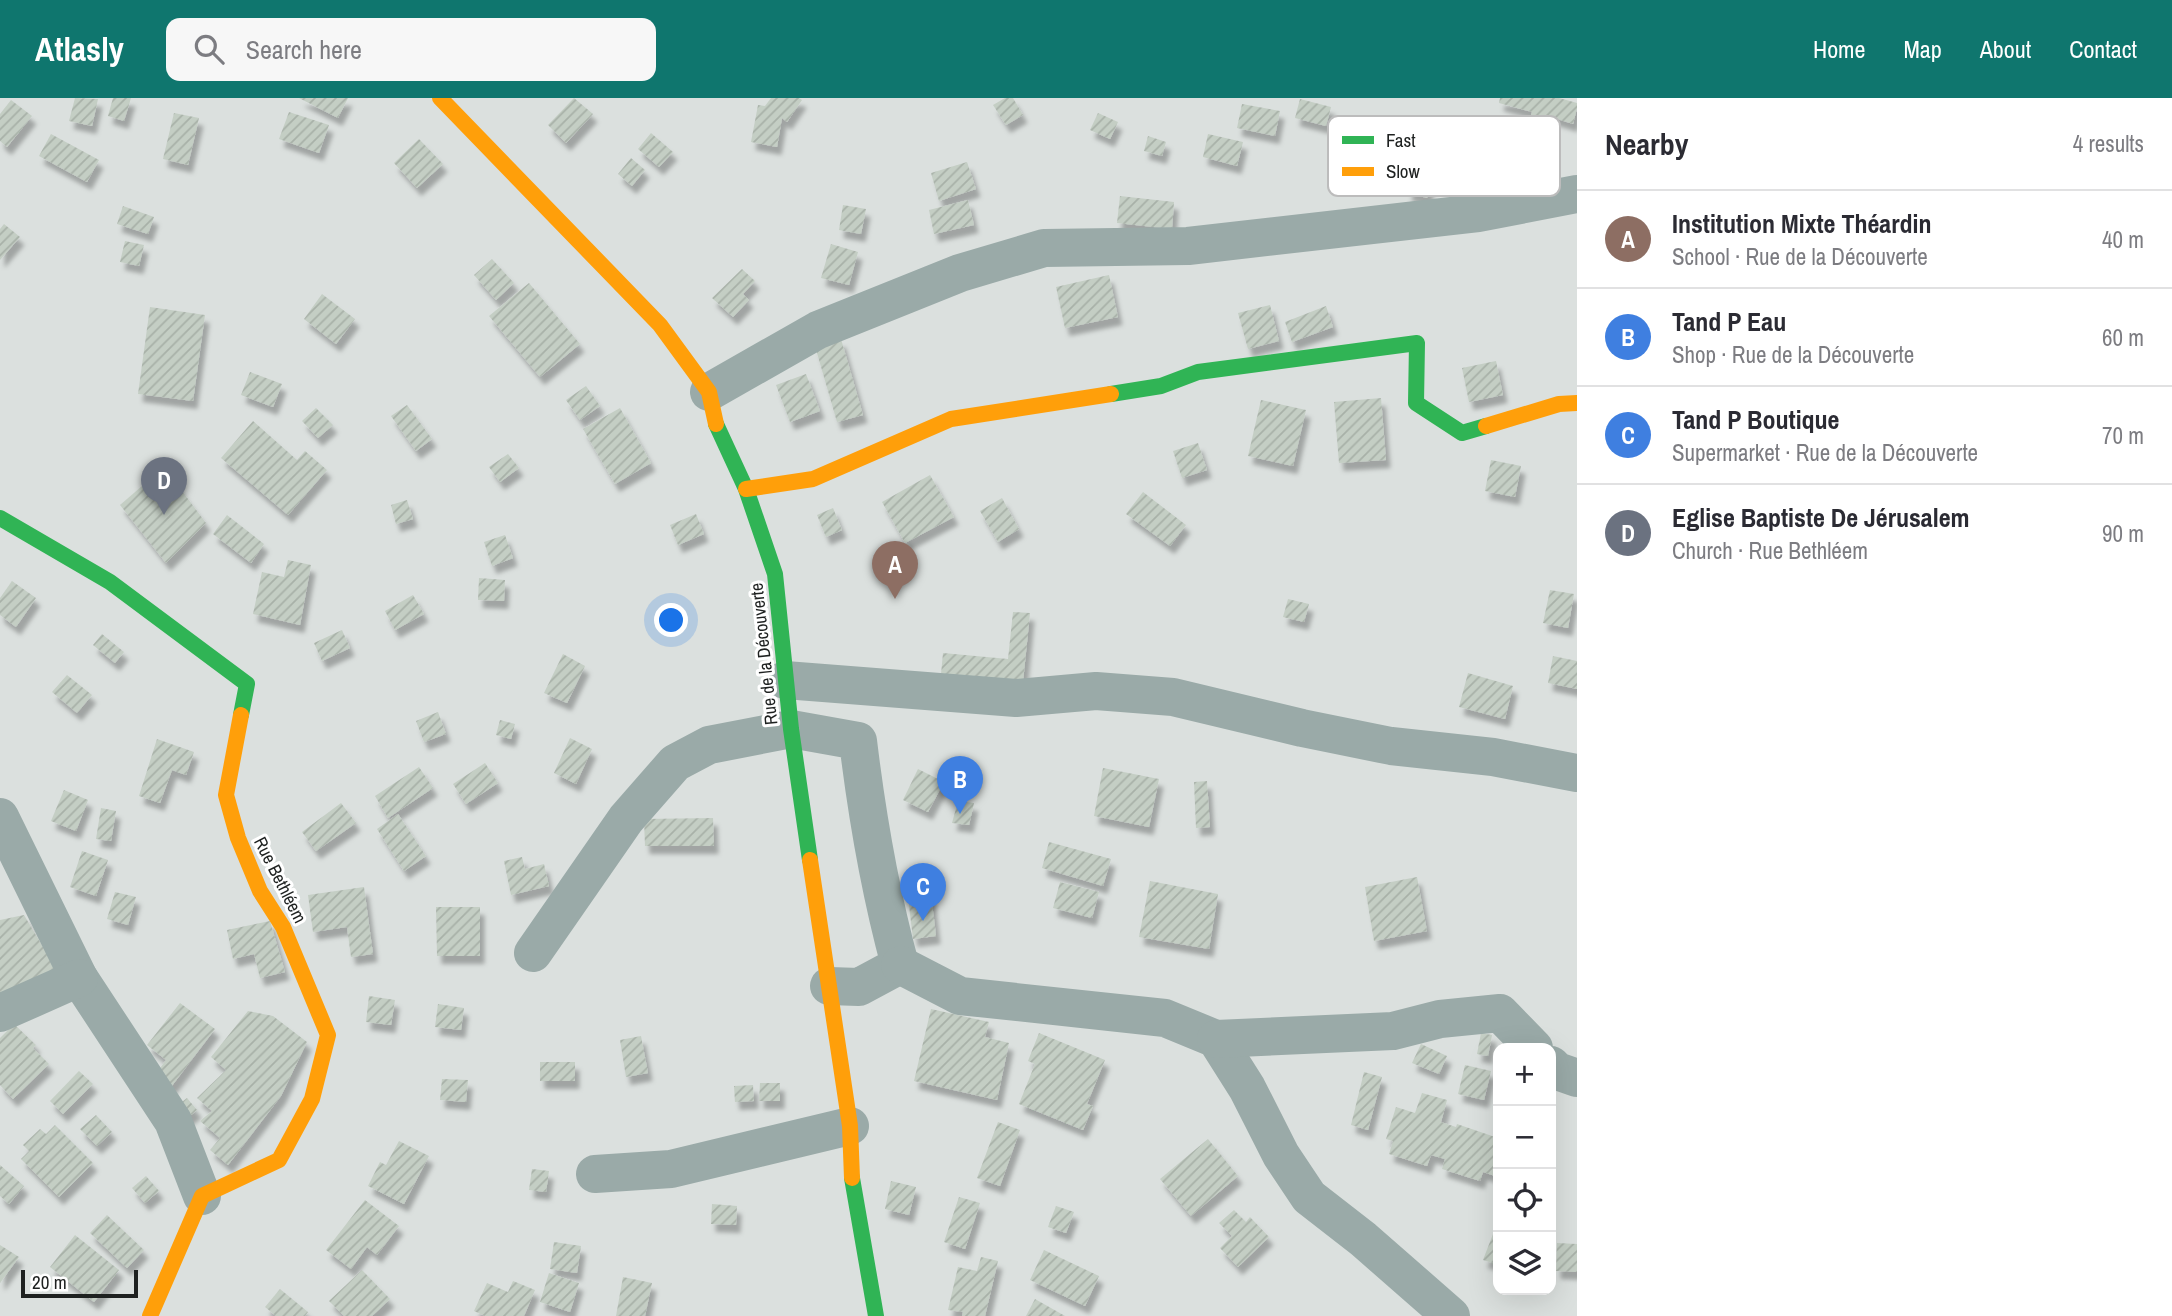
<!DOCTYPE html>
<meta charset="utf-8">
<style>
:root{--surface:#fff;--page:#f7f7f7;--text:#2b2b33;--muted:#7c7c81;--line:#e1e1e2;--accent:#0f766e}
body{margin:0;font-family:"Archivo Narrow",sans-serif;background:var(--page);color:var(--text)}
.controls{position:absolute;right:21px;bottom:21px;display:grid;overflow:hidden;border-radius:14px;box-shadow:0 7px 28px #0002}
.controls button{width:63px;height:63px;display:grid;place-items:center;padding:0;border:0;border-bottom:2px solid var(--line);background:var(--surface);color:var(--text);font:35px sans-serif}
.scale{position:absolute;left:21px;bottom:18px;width:117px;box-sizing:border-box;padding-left:7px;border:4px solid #1e2120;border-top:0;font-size:19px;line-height:24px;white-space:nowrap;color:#1e2120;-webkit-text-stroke:5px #fff;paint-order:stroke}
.you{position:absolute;left:672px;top:523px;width:24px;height:24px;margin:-18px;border:5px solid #fff;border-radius:50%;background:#1a73e8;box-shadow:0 0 0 10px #1a73e833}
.badge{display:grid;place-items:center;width:46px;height:46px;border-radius:50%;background:var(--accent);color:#fff;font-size:23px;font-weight:700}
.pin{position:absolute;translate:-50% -58px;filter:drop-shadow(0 2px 4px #0008)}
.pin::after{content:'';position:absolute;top:37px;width:24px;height:21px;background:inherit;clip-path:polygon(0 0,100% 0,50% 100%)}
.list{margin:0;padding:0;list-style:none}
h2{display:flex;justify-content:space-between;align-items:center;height:91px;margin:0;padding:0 28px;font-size:30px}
h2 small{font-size:23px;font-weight:400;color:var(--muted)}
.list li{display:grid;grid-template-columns:46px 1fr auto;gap:21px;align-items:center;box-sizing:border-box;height:98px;padding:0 28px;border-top:2px solid var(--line)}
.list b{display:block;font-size:26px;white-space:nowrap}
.list p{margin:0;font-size:23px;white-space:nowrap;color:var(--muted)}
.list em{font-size:23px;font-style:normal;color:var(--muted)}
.icon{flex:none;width:38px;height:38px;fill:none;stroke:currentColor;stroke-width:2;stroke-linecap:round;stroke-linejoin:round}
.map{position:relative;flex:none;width:1577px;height:1218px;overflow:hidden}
header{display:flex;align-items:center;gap:42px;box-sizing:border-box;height:98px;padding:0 35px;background:var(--accent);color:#fff}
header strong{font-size:33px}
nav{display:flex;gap:38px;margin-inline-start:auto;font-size:24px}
.search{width:490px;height:63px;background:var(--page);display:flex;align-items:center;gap:18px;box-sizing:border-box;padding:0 24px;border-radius:14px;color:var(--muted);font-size:26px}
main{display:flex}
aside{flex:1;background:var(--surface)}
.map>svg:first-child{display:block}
.building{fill:url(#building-hatch);filter:url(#shadow)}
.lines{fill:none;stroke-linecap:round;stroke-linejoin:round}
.street{stroke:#9aaaa8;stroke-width:38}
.fast{stroke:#30b455;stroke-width:16}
.slow{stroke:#ff9f0a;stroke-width:16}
.labels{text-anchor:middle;stroke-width:6;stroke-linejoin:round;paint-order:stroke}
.street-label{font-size:18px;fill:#1e2120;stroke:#fff}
.key{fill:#fff;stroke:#bcbcbc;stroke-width:2}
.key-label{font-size:19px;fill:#1e2120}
</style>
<header>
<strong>Atlasly</strong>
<div class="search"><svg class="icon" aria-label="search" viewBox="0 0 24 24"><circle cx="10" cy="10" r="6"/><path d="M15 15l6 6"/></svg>Search here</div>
<nav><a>Home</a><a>Map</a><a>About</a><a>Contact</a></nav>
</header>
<main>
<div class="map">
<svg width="1577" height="1218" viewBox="0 0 1577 1218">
<defs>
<pattern id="building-hatch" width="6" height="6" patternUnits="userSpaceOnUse" patternTransform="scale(1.75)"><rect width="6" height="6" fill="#c4cec4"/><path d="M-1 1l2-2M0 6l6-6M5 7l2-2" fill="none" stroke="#a8b1a8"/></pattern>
<filter id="shadow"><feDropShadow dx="4.5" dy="8" stdDeviation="2" flood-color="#0004"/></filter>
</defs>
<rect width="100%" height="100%" fill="#dbe0de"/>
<g class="building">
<path d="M75,0L98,1L92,28L69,23Z"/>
<path d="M113,0H131L124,23L108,18Z"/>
<path d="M299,0H348L338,20Z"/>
<path d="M574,0L593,16L566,45L548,27Z"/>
<path d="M771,0H799L802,2L787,24L782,20L777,49L751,44L758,7L765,8Z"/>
<path d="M1005,0H1013L1023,17L1006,27L993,7Z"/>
<path d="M1500,0H1559L1577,5V10L1573,26L1548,18L1546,28L1529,23L1532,14L1499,5Z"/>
<path d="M1300,1L1331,9L1326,28L1295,20Z"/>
<path d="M11,2L32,18L7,49L0,43V16Z"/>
<path d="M1242,6L1280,13L1275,38L1237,30Z"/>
<path d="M289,14L329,27L319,55L279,41Z"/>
<path d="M174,15L199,20L188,67L163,61Z"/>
<path d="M1098,15L1118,24L1110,41L1090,32Z"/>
<path d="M651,35L673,54L659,69L638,51Z"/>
<path d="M51,36L99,62L87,84L39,58Z"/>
<path d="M1208,36L1243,44L1237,68L1203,59Z"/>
<path d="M1148,38L1166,44L1162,58L1144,53Z"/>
<path d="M419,41L443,66L417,90L394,65Z"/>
<path d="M631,60L645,72L632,88L618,76Z"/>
<path d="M1414,63L1435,68L1427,100L1407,95Z"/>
<path d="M967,64L976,91L939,103L931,75Z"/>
<path d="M1120,98L1174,104L1172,131L1117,125Z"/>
<path d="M968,102L974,127L934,136L929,112Z"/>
<path d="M843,107L866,111L861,136L839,132Z"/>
<path d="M123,108L154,119L148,136L117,126Z"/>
<path d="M4,126L20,139L0,162V131Z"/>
<path d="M125,143L144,147L139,168L120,164Z"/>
<path d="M831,146L858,154L849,187L821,180Z"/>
<path d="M492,161L514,185L496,202L474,177Z"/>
<path d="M742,171L755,183L743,196L749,202L733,219L712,200Z"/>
<path d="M1109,177L1118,219L1065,230L1056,189Z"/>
<path d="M529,185L580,246L540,279L489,218Z"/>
<path d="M322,196L355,221L336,246L304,221Z"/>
<path d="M1270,207L1279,243L1248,251L1238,215Z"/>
<path d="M1326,208L1333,229L1292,244L1285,224Z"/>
<path d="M150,209L205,217L193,303L138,296Z"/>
<path d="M841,241L863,317L837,324L815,248Z"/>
<path d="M1496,263L1503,297L1469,304L1462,270Z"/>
<path d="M250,274L282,286L273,309L241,297Z"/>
<path d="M806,276L820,313L790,324L776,287Z"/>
<path d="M586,288L600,308L580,322L566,302Z"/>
<path d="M1381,300L1386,362L1339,365L1334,304Z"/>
<path d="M1261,302L1306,312L1293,368L1248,358Z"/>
<path d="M407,307L432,341L416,353L391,318Z"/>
<path d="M316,310L333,327L318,340L302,323Z"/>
<path d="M620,310L651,365L615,386L583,331Z"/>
<path d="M253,323L297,362L305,353L327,372L288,417L221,360Z"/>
<path d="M1198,345L1207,372L1182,380L1173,353Z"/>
<path d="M508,356L519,370L500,384L489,369Z"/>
<path d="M1491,362L1521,368L1515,399L1485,393Z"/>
<path d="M164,369L206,425L166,465L120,407Z"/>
<path d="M930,377L954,419L905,445L882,404Z"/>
<path d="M1143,394L1186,427L1170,448L1126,416Z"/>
<path d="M1002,400L1019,431L998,444L980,413Z"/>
<path d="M407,402L413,421L396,426L391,407Z"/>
<path d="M833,410L842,432L826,439L817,417Z"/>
<path d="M696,416L704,436L678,447L670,427Z"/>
<path d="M227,417L264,446L251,465L213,436Z"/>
<path d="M505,437L513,460L492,468L484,444Z"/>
<path d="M288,462L311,467L300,527L253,516L262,474L284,479Z"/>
<path d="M479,480L505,482L504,503L478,502Z"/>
<path d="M12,483L36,500L16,529L0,517V500Z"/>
<path d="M1550,492L1574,496L1568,530L1543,525Z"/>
<path d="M413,497L424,516L395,532L385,513Z"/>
<path d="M1288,501L1309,506L1304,524L1283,519Z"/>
<path d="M1013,514L1030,515L1023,584L941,576L943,555L1008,561Z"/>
<path d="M342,532L350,550L322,563L314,545Z"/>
<path d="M102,536L124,554L115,565L93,547Z"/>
<path d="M563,556L585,568L567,605L544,595Z"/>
<path d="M1553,558L1577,563V591L1548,585Z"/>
<path d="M1468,575L1513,588L1505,621L1459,609Z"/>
<path d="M67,577L92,597L77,615L52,594Z"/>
<path d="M438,614L446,636L424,644L416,623Z"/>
<path d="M500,622L515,626L511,641L496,637Z"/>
<path d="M570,640L592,651L576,686L554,675Z"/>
<path d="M157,641L194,654L186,677L172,672L160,705L139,698Z"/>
<path d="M485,665L498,685L466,706L453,686Z"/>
<path d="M419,669L433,690L388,720L375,698Z"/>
<path d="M1103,670L1159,681L1149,729L1094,718Z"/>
<path d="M918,671L944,684L928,714L903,702Z"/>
<path d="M1207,683L1210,729L1196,730L1194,684Z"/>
<path d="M64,692L88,702L76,733L51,723Z"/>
<path d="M958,703L974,705L969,727L952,725Z"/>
<path d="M341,705L356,725L316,753L302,734Z"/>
<path d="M101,710L116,713L111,743L96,741Z"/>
<path d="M398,716L426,758L404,773L377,731Z"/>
<path d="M713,720L714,748H645L644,721Z"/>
<path d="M1049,744L1111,761L1103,788L1042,770Z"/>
<path d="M82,753L108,762L96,798L70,789Z"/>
<path d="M522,759L525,771L544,766L549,788L511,797L504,763Z"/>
<path d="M1417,779L1427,833L1374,843L1365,789Z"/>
<path d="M1150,783L1218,796L1209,851L1139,839Z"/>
<path d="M1060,784L1099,794L1092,820L1053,810Z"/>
<path d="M364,789L373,856L351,859L347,829L313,834L308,797Z"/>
<path d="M115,794L136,799L128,827L107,821Z"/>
<path d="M931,796L936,838L913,841L908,799Z"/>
<path d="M436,809H480V858H437Z"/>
<path d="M24,817L60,878L0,904V822Z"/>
<path d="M270,823L285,874L260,880L254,856L233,861L227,832Z"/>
<path d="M369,898L395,902L391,927L366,924Z"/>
<path d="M180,905L215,931L171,989L155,977L166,962L147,947Z"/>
<path d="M438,906L464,910L461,932L435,929Z"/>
<path d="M931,911L989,924L985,939L1009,945L997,1002L914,983Z"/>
<path d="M248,913L273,918L307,944L281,998L228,1067L210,1052L220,1040L200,1023L212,1013L197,1000L226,972L211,959Z"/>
<path d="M14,926L36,947L33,950L49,966L13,1001L0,987V940Z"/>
<path d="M1039,935L1105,962L1087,1006L1093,1008L1083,1032L1019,1006L1035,966L1028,963Z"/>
<path d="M1481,935L1492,937L1488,958L1477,956Z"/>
<path d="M641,938L648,975L626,979L620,942Z"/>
<path d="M1421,946L1447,958L1439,976L1412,965Z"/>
<rect x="540" y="964" width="35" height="19"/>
<path d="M1465,967L1491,973L1484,1002L1458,996Z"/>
<path d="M79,973L93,986L63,1016L50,1003Z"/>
<path d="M1364,974L1382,979L1368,1032L1351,1027Z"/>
<path d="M442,981L468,982L466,1004L440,1002Z"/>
<path d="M760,985H780V1003H759Z"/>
<path d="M753,987L754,1003L735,1004L734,988Z"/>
<path d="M1422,995L1447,1002L1441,1024L1456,1029L1457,1026L1495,1039L1494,1042L1498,1043V1068L1495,1078L1483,1074L1480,1083L1442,1071L1445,1061L1431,1057L1427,1068L1389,1056L1393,1043L1386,1041L1396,1009L1415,1015Z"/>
<path d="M187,1000L197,1012L178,1028L168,1015Z"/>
<path d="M96,1017L112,1034L97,1048L80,1031Z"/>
<path d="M998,1024L1020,1032L1000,1088L977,1080Z"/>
<path d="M55,1027L93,1065L59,1099L21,1061L29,1053L23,1047L40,1031L46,1036Z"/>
<path d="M1208,1041L1238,1078L1191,1118L1160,1081Z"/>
<path d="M399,1043L429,1058L404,1106L368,1088L380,1064L386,1067Z"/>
<path d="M0,1067L24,1088L9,1106L0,1098Z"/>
<path d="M532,1071L549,1073L546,1094L529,1092Z"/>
<path d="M146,1078L159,1093L145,1105L132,1090Z"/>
<path d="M891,1083L916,1089L909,1117L885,1111Z"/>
<path d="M959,1099L980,1105L965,1151L944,1144Z"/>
<path d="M365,1102L399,1128L377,1157L367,1149L351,1171L326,1152Z"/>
<path d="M712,1106L737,1108L736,1127L711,1126Z"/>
<path d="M1056,1108L1074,1114L1066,1135L1048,1129Z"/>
<path d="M1234,1112L1246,1124L1250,1119L1269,1139L1238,1169L1220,1150L1232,1138L1219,1125Z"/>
<path d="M107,1117L144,1152L127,1170L90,1135Z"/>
<path d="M1498,1123V1161L1496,1166L1483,1162Z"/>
<path d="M75,1137L119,1172L94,1204L50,1169Z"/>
<path d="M554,1144L581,1148L577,1175L550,1171Z"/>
<path d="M1557,1145L1577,1146V1174L1556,1173Z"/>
<path d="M0,1147L19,1159L0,1185Z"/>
<path d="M1044,1152L1099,1178L1085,1208L1030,1182Z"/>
<path d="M981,1159L998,1163L985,1218H962L963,1214L948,1212L958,1169L977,1173Z"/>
<path d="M362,1172L390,1201L372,1218H344L329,1203Z"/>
<path d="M549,1175L579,1185L570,1214L540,1204Z"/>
<path d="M623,1179L652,1185L645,1218H616Z"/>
<path d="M513,1183L535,1192L524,1218H485L474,1213L487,1185L508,1194Z"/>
<path d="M280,1191L308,1214L305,1218H276L265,1209Z"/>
<path d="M1035,1201L1065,1218H1026Z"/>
</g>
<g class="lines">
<g class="street">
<path d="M709,294L818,232L960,175L1044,150L1188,148L1478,115L1577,96"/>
<path d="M785,582L1016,600L1096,593L1173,599L1302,630L1391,648L1493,659L1577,675"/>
<path d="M0,719L79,880L173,1023L202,1098"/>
<path d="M533,855L626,721L675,665L709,647L791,631L858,643C867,718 880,793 900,867L859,889L829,888"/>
<path d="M900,867L960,898L1165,920L1216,941L1247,990L1281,1057L1309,1099L1363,1141L1451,1218"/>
<path d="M0,915L79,880"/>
<path d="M1216,941L1393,933L1440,921L1500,915L1534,950"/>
<path d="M1551,967L1557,973L1577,980"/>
<path d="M595,1076L671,1071L850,1028"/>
</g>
<g class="fast">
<path d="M1111,296L1161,288L1198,274L1417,245L1416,305L1462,335L1486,328"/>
<path d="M716,326L746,391L775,476L791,631L810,762"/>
<path d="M0,420L110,484L247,586L241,617"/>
<path d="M852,1080L876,1218"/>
</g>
<g class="slow">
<path d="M440,0L660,227L709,294L716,326"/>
<path d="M1486,328L1559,306L1577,305"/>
<path d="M746,391L813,381L951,321L1111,296"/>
<path d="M810,762L850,1028L852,1080"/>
<path d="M150,1218L202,1098L279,1062L312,1001L328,937L283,829L260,793L238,740L226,697L241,617"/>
</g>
</g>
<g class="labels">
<g class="street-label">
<text transform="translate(764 556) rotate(-96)" y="6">Rue de la Découverte</text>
<text transform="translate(280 782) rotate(63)" y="6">Rue Bethléem</text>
</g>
</g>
<rect x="1328" y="18" width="232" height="80" rx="10" class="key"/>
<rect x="1342" y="38" width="32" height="8" fill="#30b455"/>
<rect x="1342" y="69" width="32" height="9" fill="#ff9f0a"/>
<g class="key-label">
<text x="1386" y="49">Fast</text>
<text x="1386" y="80">Slow</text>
</g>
</svg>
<div class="controls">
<button>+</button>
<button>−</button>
<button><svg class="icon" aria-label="locate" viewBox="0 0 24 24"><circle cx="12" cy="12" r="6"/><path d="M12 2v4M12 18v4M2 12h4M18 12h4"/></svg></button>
<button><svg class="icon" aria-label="layers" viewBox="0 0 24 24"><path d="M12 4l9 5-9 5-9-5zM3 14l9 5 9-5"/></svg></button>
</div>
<div class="scale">20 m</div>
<div class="you"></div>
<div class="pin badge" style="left:895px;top:501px;background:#8d6e63">A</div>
<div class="pin badge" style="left:960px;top:716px;background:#3f7fe0">B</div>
<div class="pin badge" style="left:923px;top:823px;background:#3f7fe0">C</div>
<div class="pin badge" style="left:164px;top:417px;background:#6b7280">D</div>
</div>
<aside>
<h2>Nearby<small>4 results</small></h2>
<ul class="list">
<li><span class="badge" style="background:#8d6e63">A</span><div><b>Institution Mixte Théardin</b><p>School · Rue de la Découverte</p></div><em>40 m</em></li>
<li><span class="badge" style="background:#3f7fe0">B</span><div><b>Tand P Eau</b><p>Shop · Rue de la Découverte</p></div><em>60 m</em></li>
<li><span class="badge" style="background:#3f7fe0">C</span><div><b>Tand P Boutique</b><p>Supermarket · Rue de la Découverte</p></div><em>70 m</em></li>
<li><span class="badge" style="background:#6b7280">D</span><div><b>Eglise Baptiste De Jérusalem</b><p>Church · Rue Bethléem</p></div><em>90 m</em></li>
</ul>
</aside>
</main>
